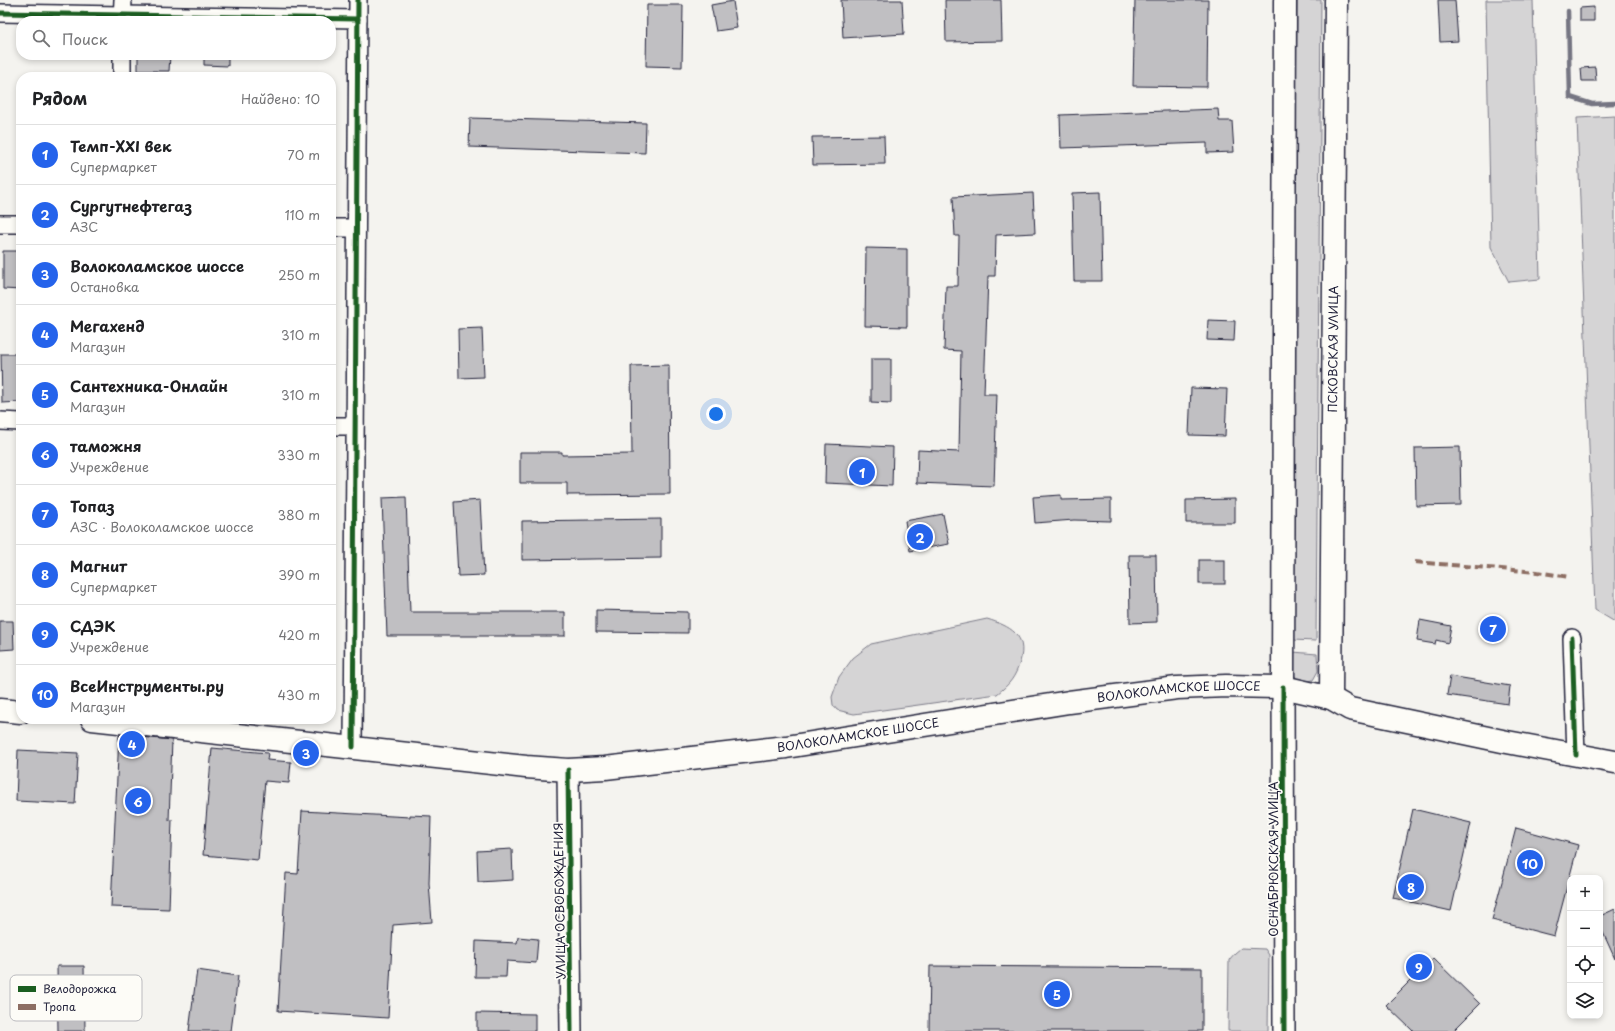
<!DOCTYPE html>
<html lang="ru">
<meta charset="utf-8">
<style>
:root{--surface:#fff;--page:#f2f2f2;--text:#202124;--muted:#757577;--line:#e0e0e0;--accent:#2563eb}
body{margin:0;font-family:"Playpen Sans",sans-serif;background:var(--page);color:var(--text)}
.controls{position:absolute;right:12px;bottom:12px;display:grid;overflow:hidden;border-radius:8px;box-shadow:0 2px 6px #0003}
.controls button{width:36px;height:36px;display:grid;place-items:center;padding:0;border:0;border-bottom:1px solid var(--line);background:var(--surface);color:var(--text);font:20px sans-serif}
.you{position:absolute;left:716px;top:414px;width:14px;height:14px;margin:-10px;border:3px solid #fff;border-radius:50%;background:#1a73e8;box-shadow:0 0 0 6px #1a73e833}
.badge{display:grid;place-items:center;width:26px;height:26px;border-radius:50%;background:var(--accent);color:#fff;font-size:13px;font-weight:700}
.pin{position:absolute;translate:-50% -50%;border:2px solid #fff;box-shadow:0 1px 4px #0006}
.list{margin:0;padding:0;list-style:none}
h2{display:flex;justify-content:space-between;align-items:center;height:52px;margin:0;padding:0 16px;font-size:17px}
h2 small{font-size:13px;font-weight:400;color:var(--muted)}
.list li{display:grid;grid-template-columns:26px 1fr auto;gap:12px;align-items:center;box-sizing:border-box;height:60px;padding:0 16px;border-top:1px solid var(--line)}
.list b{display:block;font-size:15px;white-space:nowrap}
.list p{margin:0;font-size:13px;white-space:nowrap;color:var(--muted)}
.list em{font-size:13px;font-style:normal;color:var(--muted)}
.icon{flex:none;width:22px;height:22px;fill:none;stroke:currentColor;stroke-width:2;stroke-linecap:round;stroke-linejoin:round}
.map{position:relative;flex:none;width:1615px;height:1031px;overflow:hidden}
.search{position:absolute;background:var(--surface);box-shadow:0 2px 6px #0003;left:16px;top:16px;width:320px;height:44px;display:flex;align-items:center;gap:10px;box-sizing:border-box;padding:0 14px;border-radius:16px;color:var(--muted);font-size:15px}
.panel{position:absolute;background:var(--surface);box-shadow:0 2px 6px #0003;left:16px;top:72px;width:320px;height:652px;border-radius:16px}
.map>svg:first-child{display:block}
.green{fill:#d5d4d5;stroke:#7c7b88}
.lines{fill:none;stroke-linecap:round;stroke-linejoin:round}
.stream{stroke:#757582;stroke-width:4.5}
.building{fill:#c0bfc2;stroke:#22223b}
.minor-casing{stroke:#22223b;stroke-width:20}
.tertiary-casing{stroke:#22223b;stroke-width:24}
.secondary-casing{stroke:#22223b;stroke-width:25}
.minor{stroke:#fdfcf7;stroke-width:17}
.tertiary{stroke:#fdfcf7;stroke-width:21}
.secondary{stroke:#fdfcf7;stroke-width:22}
.quiet{stroke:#8d6e63;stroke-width:4;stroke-dasharray:8 4;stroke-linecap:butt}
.cycleway-casing{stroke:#fdfcf7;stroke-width:8}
.cycleway{stroke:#1b5e20;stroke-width:5}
.labels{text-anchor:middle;stroke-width:3.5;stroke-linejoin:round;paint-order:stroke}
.street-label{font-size:12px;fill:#22223b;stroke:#fdfcf7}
.key{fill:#fdfcf7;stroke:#bbbbbf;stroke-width:1}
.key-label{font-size:11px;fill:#22223b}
</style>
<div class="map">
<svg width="1615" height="1031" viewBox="0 0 1615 1031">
<rect width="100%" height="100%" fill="#f4f3ef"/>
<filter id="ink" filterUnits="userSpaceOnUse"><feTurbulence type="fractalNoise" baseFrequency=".025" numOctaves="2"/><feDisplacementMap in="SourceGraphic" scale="8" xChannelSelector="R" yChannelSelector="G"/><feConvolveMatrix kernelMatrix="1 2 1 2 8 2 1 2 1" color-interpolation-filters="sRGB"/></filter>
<g filter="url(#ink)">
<g class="green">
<path d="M1297,0H1321L1316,641L1292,640Z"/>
<path d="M1486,0H1533L1540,279L1509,282L1491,247Z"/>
<path d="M1615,116V622L1595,610L1577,118Z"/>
<path d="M987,619C1010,626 1028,635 1020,662C1015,677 1010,684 997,694L854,714L837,710L833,705L832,697L839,677L853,658L871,644Z"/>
<path d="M1293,652L1317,654L1318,671L1313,680C1290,687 1293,668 1293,652Z"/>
<path d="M1241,948L1265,949L1269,955L1268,1031H1228L1229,960L1235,953Z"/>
</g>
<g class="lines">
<path class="stream" d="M1568,11L1570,97L1592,104L1615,103"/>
</g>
<g class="building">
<path d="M841,0H902L904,34L843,38Z"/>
<path d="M945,0H1001L1002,41L946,42Z"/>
<path d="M1135,0H1208L1207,87L1133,86Z"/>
<path d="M1438,0H1455L1458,41L1440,42Z"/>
<path d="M733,1L737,28L716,31L711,5Z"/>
<path d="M647,5H683L682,67L646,66Z"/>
<path d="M1594,7V21H1580V8Z"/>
<path d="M138,55H170L169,71H138Z"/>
<path d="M204,55H228V66L204,65Z"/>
<path d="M1595,67L1596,81H1582L1581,68Z"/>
<path d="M1218,109L1219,121H1232L1234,152L1207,153V143L1061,148L1060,115Z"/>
<path d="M470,118L646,123L645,153L469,147Z"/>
<path d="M884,136L885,164L813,165L812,137Z"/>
<path d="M1100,192L1102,281H1074L1072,193Z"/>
<path d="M1033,193L1035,233L996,235L995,276H988L984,394H997L994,486L917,483L918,450L959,452L961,351L944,350L946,286H958L959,236H955L953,197Z"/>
<path d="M866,248L907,249V327L865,326Z"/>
<path d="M3,251H21V290L3,289Z"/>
<path d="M1208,320L1235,321L1234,341L1207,340Z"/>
<path d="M482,328L484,377L459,378L458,329Z"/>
<path d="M1,354H21V402L2,403Z"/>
<path d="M871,359H891V403L871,402Z"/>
<path d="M669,365L670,494L567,495V483H520V452H562V455L632,454L631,366Z"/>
<path d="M1191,388L1227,389L1225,436L1189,435Z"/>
<path d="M826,444L893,447L892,486L825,483Z"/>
<path d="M1460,447L1461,505L1416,506L1415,448Z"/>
<path d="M1061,495V500L1111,499V521L1074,520L1035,523L1033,497Z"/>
<path d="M406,497L410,612H565V636H387L382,498Z"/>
<path d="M1235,499V523H1186V500Z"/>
<path d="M480,500L484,575L458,576L454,502Z"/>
<path d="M943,514L949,544L910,551L905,521Z"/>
<path d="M661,519V558L522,560V521Z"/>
<path d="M1129,555H1156L1157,622L1130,623Z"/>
<rect x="1199" y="560" width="26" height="24"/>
<path d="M596,610L688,612V633L596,632Z"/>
<path d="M1420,620L1451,626L1448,643L1436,640L1435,644L1417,641Z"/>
<path d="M0,621H13L14,649L0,650Z"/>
<path d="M1450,676L1510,686L1508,704L1447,695Z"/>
<path d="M119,735L172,740L169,820H172L169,909L111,907Z"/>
<path d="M212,748L268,753L267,760L291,762L289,783L265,781L258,860L203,855Z"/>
<path d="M18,750L78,753L75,804L16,801Z"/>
<path d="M1413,809L1471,823L1451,911L1393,898Z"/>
<path d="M302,811L410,817V815L431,816L429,883L432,922L393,925L388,1018L278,1011L286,873L298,874Z"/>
<path d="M1516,828L1578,845L1554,936L1492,920Z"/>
<path d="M512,849L513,880L478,882L477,851Z"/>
<path d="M1615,909V959L1600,926V916Z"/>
<path d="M518,937L538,939L536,963L507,961L506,977H475L476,941L517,943Z"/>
<path d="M1433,958L1480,1004L1453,1031H1413L1386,1005Z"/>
<path d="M57,966H84L85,1031H58Z"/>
<path d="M930,966L1202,968V1031H929Z"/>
<path d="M197,970L238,976L231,1031H189Z"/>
<path d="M477,1013L535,1014V1031H477Z"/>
</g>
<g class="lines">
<g class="minor-casing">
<g id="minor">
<path d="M0,13L358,19"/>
<path d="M122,21L123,0"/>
<path d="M122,55V77"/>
<path d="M0,224H21"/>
<path d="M331,228H356"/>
<path d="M0,421L21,422"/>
<path d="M331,426H355"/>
<path d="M1572,638L1576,755"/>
<path d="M353,747L358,0"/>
</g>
</g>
<g class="tertiary-casing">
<g id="tertiary">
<path d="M1283,687L1284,1031"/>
<path d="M568,770L571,1031"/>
</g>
</g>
<g class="secondary-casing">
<g id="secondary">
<path d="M1283,687L1285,0"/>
<path id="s1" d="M1331,698L1336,0"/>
<path d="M0,710L21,712"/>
<path id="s2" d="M92,719L526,767L568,770L605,768L786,747L1069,702L1177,688L1226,686L1283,687L1331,698L1350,709L1507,742L1615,762"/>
</g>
</g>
<use href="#minor" class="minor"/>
<use href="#tertiary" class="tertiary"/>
<use href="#secondary" class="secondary"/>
<path class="quiet" d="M1415,562L1537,572L1569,577"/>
<g class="cycleway-casing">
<g id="cycleway">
<path d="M0,13L358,19"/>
<path d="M1572,638L1576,755"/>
<path d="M1283,687L1284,1031"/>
<path d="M353,747L358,0"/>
<path d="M568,770L571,1031"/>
</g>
</g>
<use href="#cycleway" class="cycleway"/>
</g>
</g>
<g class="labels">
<g class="street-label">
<text dy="4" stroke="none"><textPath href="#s1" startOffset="349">ПСКОВСКАЯ УЛИЦА</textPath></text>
<text dy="4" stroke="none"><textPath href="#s2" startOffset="1095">ВОЛОКОЛАМСКОЕ ШОССЕ</textPath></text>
<text dy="4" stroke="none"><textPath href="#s2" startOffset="771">ВОЛОКОЛАМСКОЕ ШОССЕ</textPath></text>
<text transform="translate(1274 859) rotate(-90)" y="4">ОСНАБРЮКСКАЯ УЛИЦА</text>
<text transform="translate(560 901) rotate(-91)" y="4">УЛИЦА ОСВОБОЖДЕНИЯ</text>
</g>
</g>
<rect x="10" y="975" width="132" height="46" rx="6" class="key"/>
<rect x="18" y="986" width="18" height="6" fill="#1b5e20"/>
<rect x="18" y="1004" width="18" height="6" fill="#8d6e63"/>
<g class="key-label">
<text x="43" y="993">Велодорожка</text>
<text x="43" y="1011">Тропа</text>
</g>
</svg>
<div class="controls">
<button>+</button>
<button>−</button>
<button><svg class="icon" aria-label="locate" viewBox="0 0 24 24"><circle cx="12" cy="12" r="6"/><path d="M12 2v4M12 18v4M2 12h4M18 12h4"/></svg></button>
<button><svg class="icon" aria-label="layers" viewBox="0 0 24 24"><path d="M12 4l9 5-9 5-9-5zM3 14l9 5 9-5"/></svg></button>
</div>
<div class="you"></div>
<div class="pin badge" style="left:862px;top:472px">1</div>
<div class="pin badge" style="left:920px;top:537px">2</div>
<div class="pin badge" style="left:306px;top:753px">3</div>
<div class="pin badge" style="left:132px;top:744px">4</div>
<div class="pin badge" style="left:1057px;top:994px">5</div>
<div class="pin badge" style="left:138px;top:801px">6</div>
<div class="pin badge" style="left:1493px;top:629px">7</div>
<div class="pin badge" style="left:1411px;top:887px">8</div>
<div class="pin badge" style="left:1419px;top:967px">9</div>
<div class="pin badge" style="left:1530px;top:863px">10</div>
<div class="search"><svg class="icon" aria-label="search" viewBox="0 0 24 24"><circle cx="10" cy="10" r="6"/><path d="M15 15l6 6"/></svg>Поиск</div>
<section class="panel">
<h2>Рядом<small>Найдено: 10</small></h2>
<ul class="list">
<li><span class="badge">1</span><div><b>Темп-XXI век</b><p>Супермаркет</p></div><em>70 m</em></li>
<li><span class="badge">2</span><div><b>Сургутнефтегаз</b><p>АЗС</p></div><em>110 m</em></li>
<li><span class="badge">3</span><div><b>Волоколамское шоссе</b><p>Остановка</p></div><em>250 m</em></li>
<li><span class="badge">4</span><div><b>Мегахенд</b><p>Магазин</p></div><em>310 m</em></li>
<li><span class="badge">5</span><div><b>Сантехника-Онлайн</b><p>Магазин</p></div><em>310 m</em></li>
<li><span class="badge">6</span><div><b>таможня</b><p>Учреждение</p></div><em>330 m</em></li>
<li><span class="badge">7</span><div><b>Топаз</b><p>АЗС · Волоколамское шоссе</p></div><em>380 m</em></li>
<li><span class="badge">8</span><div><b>Магнит</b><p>Супермаркет</p></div><em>390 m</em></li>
<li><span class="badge">9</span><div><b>СДЭК</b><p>Учреждение</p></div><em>420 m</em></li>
<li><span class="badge">10</span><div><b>ВсеИнструменты.ру</b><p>Магазин</p></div><em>430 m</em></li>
</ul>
</section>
</div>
